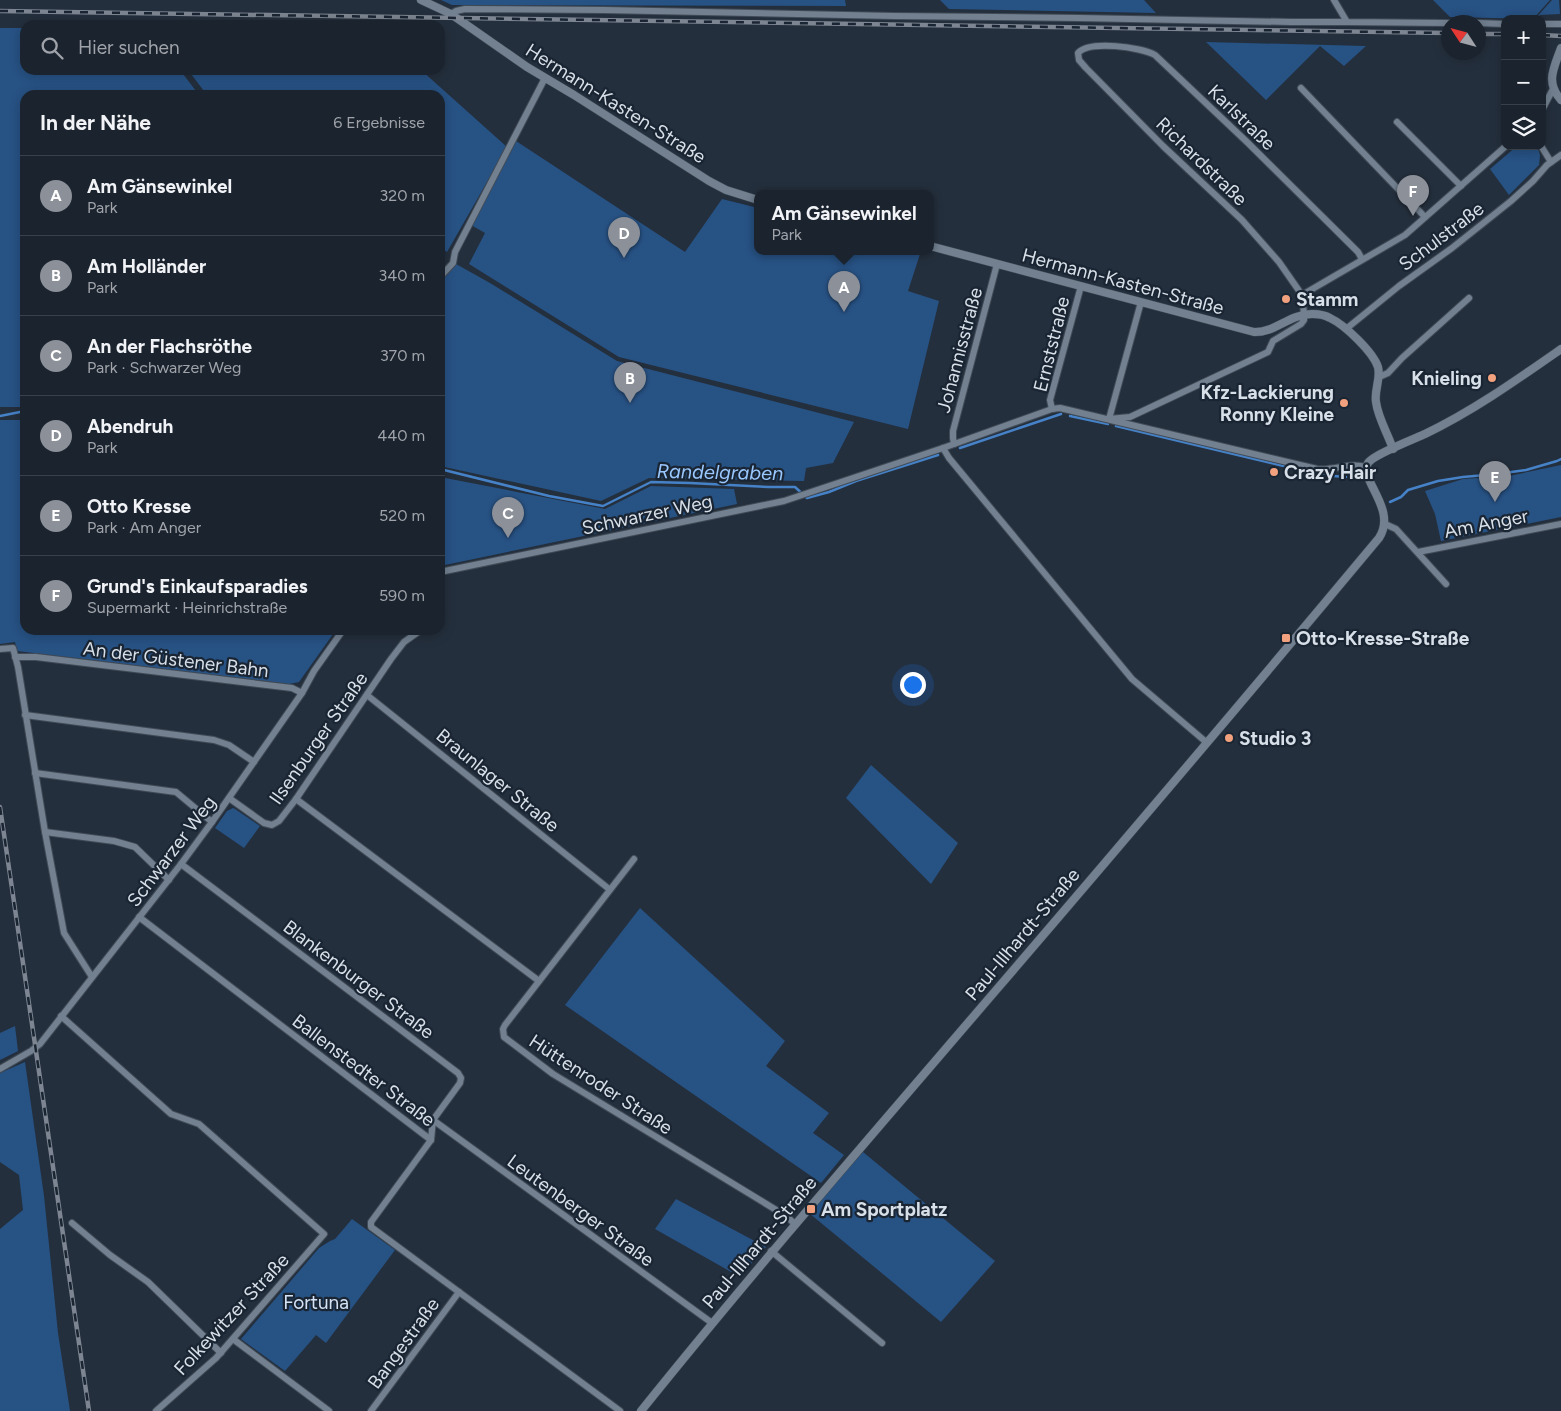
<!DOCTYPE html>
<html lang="de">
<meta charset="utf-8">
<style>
:root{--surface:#1b232e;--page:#282f3a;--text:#f1f3f6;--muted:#a0a4aa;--line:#39404a;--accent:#8c9099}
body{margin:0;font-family:Figtree,sans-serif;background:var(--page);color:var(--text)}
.controls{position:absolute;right:15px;top:15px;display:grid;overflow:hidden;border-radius:10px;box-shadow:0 2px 12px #0003}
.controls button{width:45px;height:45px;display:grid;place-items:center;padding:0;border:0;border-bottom:1px solid var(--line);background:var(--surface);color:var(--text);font:25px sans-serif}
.compass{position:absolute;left:1441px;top:15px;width:45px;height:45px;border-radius:50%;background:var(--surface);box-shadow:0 2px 12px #0003;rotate:306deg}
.you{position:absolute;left:912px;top:684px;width:18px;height:18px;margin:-12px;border:4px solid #fff;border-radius:50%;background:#1a73e8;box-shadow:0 0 0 8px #1a73e833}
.badge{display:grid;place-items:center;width:32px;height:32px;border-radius:50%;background:var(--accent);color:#fff;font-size:16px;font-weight:700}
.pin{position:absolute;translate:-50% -41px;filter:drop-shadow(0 1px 2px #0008)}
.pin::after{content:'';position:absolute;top:26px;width:18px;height:15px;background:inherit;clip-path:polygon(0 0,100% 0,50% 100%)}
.popup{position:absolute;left:754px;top:190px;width:180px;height:65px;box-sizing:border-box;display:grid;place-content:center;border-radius:10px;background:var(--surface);filter:drop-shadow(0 1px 4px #0005);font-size:16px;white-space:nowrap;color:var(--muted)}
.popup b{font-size:19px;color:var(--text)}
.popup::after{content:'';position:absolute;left:50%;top:100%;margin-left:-10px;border:10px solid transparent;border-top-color:var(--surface)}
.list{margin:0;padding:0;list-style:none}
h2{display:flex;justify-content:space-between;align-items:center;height:65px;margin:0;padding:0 20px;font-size:21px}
h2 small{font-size:16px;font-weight:400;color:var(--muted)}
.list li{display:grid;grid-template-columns:32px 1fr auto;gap:15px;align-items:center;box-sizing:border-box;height:80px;padding:0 20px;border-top:1px solid var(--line)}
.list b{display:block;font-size:19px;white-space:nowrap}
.list p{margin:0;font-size:16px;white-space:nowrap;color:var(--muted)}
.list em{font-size:16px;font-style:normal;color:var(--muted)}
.icon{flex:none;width:28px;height:28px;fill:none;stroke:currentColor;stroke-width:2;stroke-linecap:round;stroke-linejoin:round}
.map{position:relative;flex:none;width:1561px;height:1411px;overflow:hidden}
.search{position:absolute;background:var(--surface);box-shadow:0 2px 12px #0003;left:20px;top:20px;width:425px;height:55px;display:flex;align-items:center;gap:12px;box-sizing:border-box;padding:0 18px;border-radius:15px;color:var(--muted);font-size:19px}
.panel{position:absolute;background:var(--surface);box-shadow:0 2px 12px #0003;left:20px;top:90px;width:425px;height:545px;border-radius:15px}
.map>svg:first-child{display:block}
.green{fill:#275284}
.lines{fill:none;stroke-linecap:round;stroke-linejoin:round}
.stream{stroke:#4682c8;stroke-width:2.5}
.minor-casing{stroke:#414b57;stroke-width:8}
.tertiary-casing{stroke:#414b57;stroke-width:9}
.minor{stroke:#728090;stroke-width:6}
.tertiary{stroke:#728090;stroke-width:8}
.rail-casing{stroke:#7c8591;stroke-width:4.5}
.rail{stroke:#1a2533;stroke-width:2.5;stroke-dasharray:8;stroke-linecap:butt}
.poi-dot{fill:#f2a17e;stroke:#1a2533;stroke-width:2}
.labels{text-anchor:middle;stroke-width:4.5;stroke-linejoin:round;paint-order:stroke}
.street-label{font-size:19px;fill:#d7dfe8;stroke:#1a2533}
.poi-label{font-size:19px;font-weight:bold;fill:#d7dfe8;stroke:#1a2533;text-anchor:start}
.park-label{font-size:19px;fill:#d4e3f6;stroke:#1a2533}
.water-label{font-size:20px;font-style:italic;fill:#99c7fe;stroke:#1a2533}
</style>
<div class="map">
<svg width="1561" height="1411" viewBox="0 0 1561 1411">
<rect width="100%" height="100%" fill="#242f3d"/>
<g class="green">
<path d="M441,0H845L846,6L452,5Z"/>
<path d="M940,0H1144L1156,13L949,9Z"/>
<path d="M1433,0H1550L1533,19H1532L1450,17Z"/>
<path d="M1552,0H1559L1560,14L1540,15L1537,19H1535Z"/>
<path d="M0,28H25V70H180L199,95H25V407H0Z"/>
<path d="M1206,42L1366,46L1344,66L1320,46L1266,100Z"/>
<path d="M188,70H421L507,147L447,252L440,247V95H207Z"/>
<path d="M516,141L685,252L722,199L758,208V251H921L908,291L939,301L908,429L619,357L469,264L485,233L471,225Z"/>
<path d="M1517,146H1537L1540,155L1539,165L1509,195L1490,169Z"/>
<path d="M456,264L490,283L617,361L854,422L833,463L806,468L804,481L649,478L601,501L440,466V280Z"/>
<path d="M0,420H25V630H336L299,682L289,684L17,651L15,642L0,644Z"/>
<path d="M1561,465V517L1441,541L1435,514L1425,491L1463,479L1509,476Z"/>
<path d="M440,477L605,509L651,486L734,489L737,504L440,566Z"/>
<path d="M871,765L958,843L931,884L846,798Z"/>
<path d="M233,808L235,809L260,826L244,848L215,828L227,811Z"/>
<path d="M640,908L785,1041L766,1066L829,1113L813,1133L844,1155L821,1183L565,1005Z"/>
<path d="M15,1026L18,1051L0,1060V1033Z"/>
<path d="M25,1062L44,1196L58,1333L70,1411H0V1229L23,1210L19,1175L0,1162V1073Z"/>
<path d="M863,1152L995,1261L941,1322L809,1213Z"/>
<path d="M676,1199L766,1247L740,1277L655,1229Z"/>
<path d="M352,1219L395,1250L326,1343L316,1335L285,1371L241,1339L319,1248L330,1241L335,1239Z"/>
</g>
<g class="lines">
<g class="stream">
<path d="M0,416L25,411"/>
<path d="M1070,416L1108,424"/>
<path d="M1116,426L1321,475L1346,477"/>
<path d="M960,448L1061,414"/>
<path d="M440,469L549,496L603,506L651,482L690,483L769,487H795L807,498L829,492L856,481L938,455"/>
<path d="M1390,502L1401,497L1408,490L1438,481L1463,477L1497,474L1526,470L1557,461L1561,459"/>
</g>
<g class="minor-casing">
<g id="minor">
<path d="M1334,0L1347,22L1448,23"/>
<path d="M451,14L456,11L465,9L604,10L894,16L1079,18L1291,22H1347"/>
<path d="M1478,23L1505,24"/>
<path d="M1542,24H1561"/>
<path d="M1301,88L1425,217"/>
<path d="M1542,110L1553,89"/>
<path d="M1397,122L1461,186"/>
<path d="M1541,146L1551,162"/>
<path d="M440,277L453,263L455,252L545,78"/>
<path d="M1302,295L1279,262L1242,220L1163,146L1086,68L1079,60L1078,53C1089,40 1141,47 1155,55L1247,142L1358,252L1362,259"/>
<path d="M1141,302L1109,419L1130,417L1268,352L1273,341L1301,324L1304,320V314L1302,295L1405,235L1506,146"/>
<path d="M1346,329L1399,286L1452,248L1511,201L1533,181L1547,165L1561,155"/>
<path d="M1379,377L1388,373L1402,358L1469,298"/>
<path d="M1052,409L1050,400L1081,286"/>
<path d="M954,444L953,438V431L997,264"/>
<path d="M943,448L949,458L1132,679L1206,742"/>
<path d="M1385,524L1396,529L1446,584"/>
<path d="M1418,552L1561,524"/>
<path d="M440,572L784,501L943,448L1052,409L1060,408L1317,469C1334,471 1349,462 1366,467"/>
<path d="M0,649L13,648L18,667L45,832L64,933L92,977"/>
<path d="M15,657H36L292,688L302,693"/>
<path d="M367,695L609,889"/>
<path d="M25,715L214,740L229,745L254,762"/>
<path d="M35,773L176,792L212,822"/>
<path d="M229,798L264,823L272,825L279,821L296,799L391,659L404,642L421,630"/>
<path d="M296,799L539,981"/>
<path d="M45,832L114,841L135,847L169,880"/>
<path d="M634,859L505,1025L503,1029L504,1037L553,1074L786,1216L795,1224"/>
<path d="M181,864L458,1073L461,1078L460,1083L433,1120L431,1140"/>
<path d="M139,917L431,1140L371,1222V1227L620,1411"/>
<path d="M61,1016L171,1114L199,1124L324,1234L216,1358L156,1411"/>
<path d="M0,1069L31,1051L40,1044L181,864L212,822L302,693L314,671L343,630"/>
<path d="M433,1120L712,1323"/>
<path d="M72,1223L110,1255L148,1282L221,1353"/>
<path d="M771,1251L882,1343"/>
<path d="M233,1339L329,1411"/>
<path d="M371,1411L459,1292"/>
</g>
</g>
<g class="tertiary-casing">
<g id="tertiary">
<path d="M421,0L451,14L527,67L574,95L709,181L726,190L758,200"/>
<path d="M1561,48C1554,68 1545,82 1561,100"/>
<path d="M930,246L1254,332C1275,333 1289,314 1312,314C1318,314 1325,315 1330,318C1345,325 1373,352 1378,367C1381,379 1374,390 1376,402C1378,418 1388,434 1393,449"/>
<path d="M641,1411C756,1268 877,1129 997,989C1125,840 1253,689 1379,538C1398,509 1358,479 1368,463C1373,455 1414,439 1425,434C1473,411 1518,379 1561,349"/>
</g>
</g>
<use href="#minor" class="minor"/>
<use href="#tertiary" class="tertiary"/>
<g class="rail-casing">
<g id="rail">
<path d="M0,11L1448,33"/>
<path d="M1478,34H1505"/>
<path d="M1542,35L1561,36"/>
<path d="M0,807L89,1411"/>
</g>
</g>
<use href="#rail" class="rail"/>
</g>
<g class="poi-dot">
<circle cx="1286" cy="299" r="5"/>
<circle cx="1492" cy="378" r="5"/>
<circle cx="1344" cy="403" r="5"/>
<circle cx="1274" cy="472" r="5"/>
<rect x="1281" y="633" width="10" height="10" rx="2.5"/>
<circle cx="1229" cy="738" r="5"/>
<rect x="806" y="1204" width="10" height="10" rx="2.5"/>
</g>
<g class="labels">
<g class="street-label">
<text transform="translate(616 103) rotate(32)" y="7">Hermann-Kasten-Straße</text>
<text transform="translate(1242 117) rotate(44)" y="7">Karlstraße</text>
<text transform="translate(1202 161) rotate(44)" y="7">Richardstraße</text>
<text transform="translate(1441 236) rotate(-37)" y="7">Schulstraße</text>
<text transform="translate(1123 281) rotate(15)" y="7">Hermann-Kasten-Straße</text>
<text transform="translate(1051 344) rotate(-76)" y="7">Ernststraße</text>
<text transform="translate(959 350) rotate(-75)" y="7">Johannisstraße</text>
<text transform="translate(647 514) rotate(-12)" y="7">Schwarzer Weg</text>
<text transform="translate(1486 523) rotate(-11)" y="7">Am Anger</text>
<text transform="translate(176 659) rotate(7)" y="7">An der Güstener Bahn</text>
<text transform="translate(318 738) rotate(-55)" y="7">Ilsenburger Straße</text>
<text transform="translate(498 780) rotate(39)" y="7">Braunlager Straße</text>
<text transform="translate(171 851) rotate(-53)" y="7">Schwarzer Weg</text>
<text transform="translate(1022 934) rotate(-50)" y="7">Paul-Illhardt-Straße</text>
<text transform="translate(359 979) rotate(37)" y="7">Blankenburger Straße</text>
<text transform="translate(364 1070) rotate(37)" y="7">Ballenstedter Straße</text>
<text transform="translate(601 1084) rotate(33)" y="7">Hüttenroder Straße</text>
<text transform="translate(581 1210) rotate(36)" y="7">Leutenberger Straße</text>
<text transform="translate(759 1242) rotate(-50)" y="7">Paul-Illhardt-Straße</text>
<text transform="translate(231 1314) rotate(-47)" y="7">Folkewitzer Straße</text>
<text transform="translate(403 1343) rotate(-54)" y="7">Bangestraße</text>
</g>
<g class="poi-label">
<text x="1296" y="306">Stamm</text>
<text x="1482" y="385" text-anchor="end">Knieling</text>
<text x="1334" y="399" text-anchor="end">Kfz-Lackierung<tspan x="1334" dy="22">Ronny Kleine</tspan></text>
<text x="1284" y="479">Crazy Hair</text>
<text x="1296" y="645">Otto-Kresse-Straße</text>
<text x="1239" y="745">Studio 3</text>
<text x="821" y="1216">Am Sportplatz</text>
</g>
<g class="park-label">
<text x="316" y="1309">Fortuna</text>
</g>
<g class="water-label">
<text transform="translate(720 472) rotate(1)" y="7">Randelgraben</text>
</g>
</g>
</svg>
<div class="controls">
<button>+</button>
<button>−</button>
<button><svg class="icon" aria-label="layers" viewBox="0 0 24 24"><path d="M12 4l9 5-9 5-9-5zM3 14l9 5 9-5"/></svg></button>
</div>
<svg class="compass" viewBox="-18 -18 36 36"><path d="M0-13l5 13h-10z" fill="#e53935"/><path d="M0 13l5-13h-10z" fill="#a0a4aa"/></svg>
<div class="you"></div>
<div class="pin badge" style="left:844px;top:312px">A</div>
<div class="popup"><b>Am Gänsewinkel</b>Park</div>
<div class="pin badge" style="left:630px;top:403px">B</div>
<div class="pin badge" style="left:508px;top:538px">C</div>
<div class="pin badge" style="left:624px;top:258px">D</div>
<div class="pin badge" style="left:1495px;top:502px">E</div>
<div class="pin badge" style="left:1413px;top:216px">F</div>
<div class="search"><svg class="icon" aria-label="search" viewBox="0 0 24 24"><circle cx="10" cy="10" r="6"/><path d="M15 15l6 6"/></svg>Hier suchen</div>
<section class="panel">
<h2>In der Nähe<small>6 Ergebnisse</small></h2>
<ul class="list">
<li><span class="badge">A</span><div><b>Am Gänsewinkel</b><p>Park</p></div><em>320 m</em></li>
<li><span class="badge">B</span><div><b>Am Holländer</b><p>Park</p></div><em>340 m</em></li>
<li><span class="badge">C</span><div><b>An der Flachsröthe</b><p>Park · Schwarzer Weg</p></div><em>370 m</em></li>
<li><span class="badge">D</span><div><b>Abendruh</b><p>Park</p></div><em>440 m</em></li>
<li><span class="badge">E</span><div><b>Otto Kresse</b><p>Park · Am Anger</p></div><em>520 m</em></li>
<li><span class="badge">F</span><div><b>Grund's Einkaufsparadies</b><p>Supermarkt · Heinrichstraße</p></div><em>590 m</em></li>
</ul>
</section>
</div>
